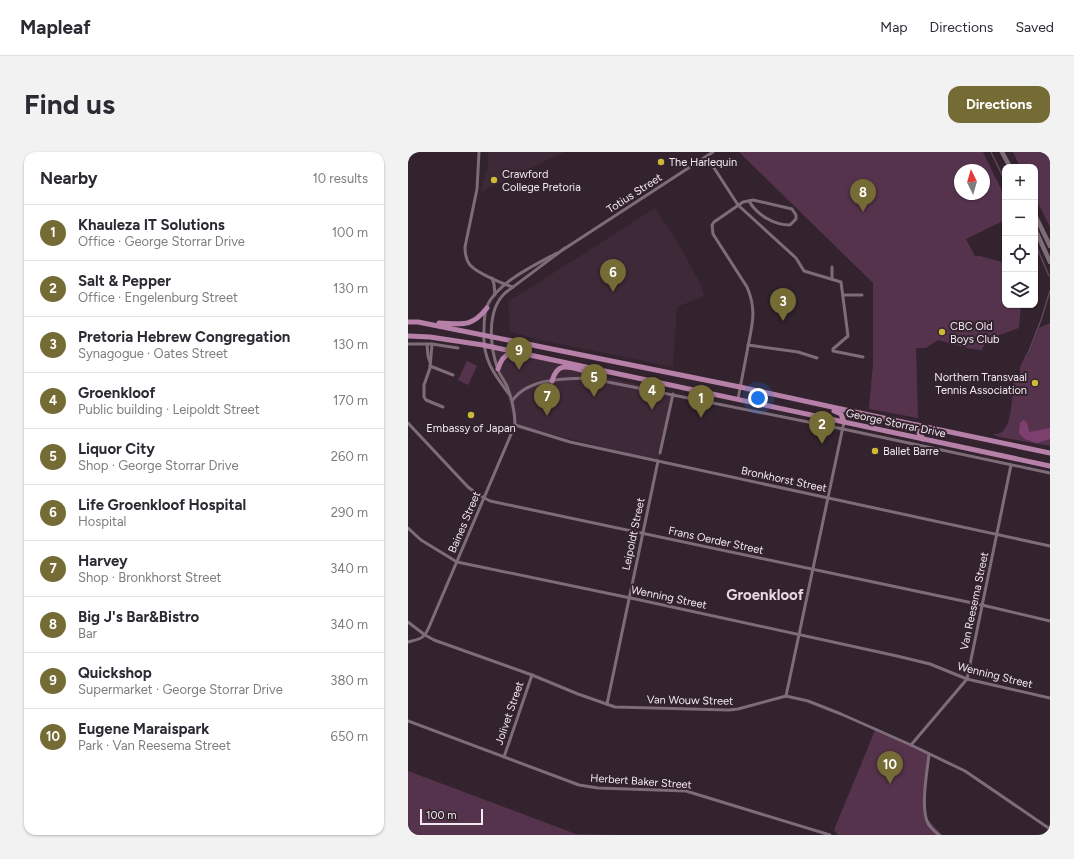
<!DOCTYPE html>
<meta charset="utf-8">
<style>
:root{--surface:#fff;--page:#f2f2f3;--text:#2b2b33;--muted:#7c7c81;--line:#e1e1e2;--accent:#746b35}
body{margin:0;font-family:Figtree,sans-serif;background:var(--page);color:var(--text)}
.controls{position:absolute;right:12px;top:12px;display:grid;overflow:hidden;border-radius:8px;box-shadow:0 1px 3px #0004}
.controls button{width:36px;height:36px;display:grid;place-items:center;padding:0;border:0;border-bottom:1px solid var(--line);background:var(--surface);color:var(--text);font:20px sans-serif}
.compass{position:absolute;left:546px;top:12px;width:36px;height:36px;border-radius:50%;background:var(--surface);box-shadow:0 1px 3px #0004;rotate:355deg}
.scale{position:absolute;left:12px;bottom:10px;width:63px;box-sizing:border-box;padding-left:4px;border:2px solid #f3e8f0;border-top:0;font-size:11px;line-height:14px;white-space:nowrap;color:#f3e8f0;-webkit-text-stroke:3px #32232e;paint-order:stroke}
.you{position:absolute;left:350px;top:246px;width:14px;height:14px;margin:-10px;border:3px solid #fff;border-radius:50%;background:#1a73e8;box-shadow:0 0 0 6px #1a73e833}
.badge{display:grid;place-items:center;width:26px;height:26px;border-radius:50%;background:var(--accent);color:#fff;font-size:13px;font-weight:700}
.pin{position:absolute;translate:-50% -33px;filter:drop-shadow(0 1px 2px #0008)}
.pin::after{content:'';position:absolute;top:21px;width:14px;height:12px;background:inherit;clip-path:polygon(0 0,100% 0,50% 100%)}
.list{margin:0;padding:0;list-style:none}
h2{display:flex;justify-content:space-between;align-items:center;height:52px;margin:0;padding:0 16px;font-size:17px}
h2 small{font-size:13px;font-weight:400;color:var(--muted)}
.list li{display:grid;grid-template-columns:26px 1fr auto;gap:12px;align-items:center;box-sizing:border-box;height:56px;padding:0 16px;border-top:1px solid var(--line)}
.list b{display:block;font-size:15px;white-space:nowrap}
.list p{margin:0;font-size:13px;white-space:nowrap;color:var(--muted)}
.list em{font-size:13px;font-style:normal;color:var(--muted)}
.icon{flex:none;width:22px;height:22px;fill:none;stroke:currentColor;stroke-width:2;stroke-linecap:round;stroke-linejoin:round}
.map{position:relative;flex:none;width:642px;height:683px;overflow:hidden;border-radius:12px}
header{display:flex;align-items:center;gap:24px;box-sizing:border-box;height:56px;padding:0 20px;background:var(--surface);border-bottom:1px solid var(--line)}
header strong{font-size:19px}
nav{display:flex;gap:22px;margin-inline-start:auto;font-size:14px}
.intro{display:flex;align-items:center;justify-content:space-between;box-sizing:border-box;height:96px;padding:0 24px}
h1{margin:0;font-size:28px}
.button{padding:10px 18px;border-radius:12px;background:var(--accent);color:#fff;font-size:14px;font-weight:700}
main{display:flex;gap:24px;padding:0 24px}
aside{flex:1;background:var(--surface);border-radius:12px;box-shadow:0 1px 3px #0004}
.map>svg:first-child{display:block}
.built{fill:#3e2939}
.green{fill:#56334d;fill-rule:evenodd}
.forest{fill:#7d406e}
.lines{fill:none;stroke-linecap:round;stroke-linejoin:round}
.stream{stroke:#62465c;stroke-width:1.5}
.street{stroke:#7f6c79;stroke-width:3}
.secondary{stroke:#7f6c79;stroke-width:4.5}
.primary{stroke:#b680a8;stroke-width:5}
.poi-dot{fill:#cdb938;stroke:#32232e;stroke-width:1.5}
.labels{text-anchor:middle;stroke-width:4;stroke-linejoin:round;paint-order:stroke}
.poi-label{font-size:11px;fill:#f3e8f0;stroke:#32232e;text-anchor:start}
.street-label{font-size:11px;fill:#f3e8f0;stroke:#32232e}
.district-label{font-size:15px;font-weight:bold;fill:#ead5e4;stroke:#32232e}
</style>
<header>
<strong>Mapleaf</strong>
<nav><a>Map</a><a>Directions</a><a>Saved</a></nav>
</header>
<div class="intro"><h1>Find us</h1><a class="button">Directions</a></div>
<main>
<aside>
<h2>Nearby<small>10 results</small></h2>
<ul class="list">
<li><span class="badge">1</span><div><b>Khauleza IT Solutions</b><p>Office · George Storrar Drive</p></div><em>100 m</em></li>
<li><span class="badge">2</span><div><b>Salt &amp; Pepper</b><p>Office · Engelenburg Street</p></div><em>130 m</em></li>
<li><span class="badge">3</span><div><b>Pretoria Hebrew Congregation</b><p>Synagogue · Oates Street</p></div><em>130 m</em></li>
<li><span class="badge">4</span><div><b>Groenkloof</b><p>Public building · Leipoldt Street</p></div><em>170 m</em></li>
<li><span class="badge">5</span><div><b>Liquor City</b><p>Shop · George Storrar Drive</p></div><em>260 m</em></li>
<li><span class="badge">6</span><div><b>Life Groenkloof Hospital</b><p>Hospital</p></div><em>290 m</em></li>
<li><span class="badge">7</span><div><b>Harvey</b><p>Shop · Bronkhorst Street</p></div><em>340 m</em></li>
<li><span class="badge">8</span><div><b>Big J's Bar&amp;Bistro</b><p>Bar</p></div><em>340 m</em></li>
<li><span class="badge">9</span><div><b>Quickshop</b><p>Supermarket · George Storrar Drive</p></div><em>380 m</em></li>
<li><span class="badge">10</span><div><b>Eugene Maraispark</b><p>Park · Van Reesema Street</p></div><em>650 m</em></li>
</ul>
</aside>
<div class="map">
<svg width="642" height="683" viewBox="0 0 642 683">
<rect width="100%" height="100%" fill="#32232e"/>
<g class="built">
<path d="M80,0H156L72,40L80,16Z"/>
<path d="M247,56L269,89L293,133L296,144L269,155L265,215L132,188L102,180L100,150Z"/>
<path d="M85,195L265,242L250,309L107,273Z"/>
</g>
<g class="green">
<path d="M331,0H575L597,45V68L558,87L567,104H572L597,111V153H613L611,176L578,188L574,198L563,197L530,188L518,196H508L510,266L461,257L465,212V131ZM552,18H576V42H552Z"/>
<path d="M605,0H642V75L627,45V15H612Z"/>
<path d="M642,171V294L592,285L584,282C587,282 591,282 594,280C606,269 603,239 607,224H612V215L618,202L621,203L631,176Z"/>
<path d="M59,209L69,214L60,233L50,228Z"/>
<path d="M468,576L521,602L516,663L534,683H430L426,678Z"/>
<path d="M0,619L168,682L213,683H0Z"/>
</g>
<path class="forest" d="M615,268L619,270L621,280L642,276V287L628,291L617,287L611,281L612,271Z"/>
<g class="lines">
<g class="stream">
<path d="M583,0L597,29"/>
<path d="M627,91L641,124"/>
<path d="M620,202L633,168L642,139"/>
</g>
<g class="street">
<path d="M71,0L69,37L57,95C57,101 58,108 62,113C69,121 95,132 105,135"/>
<path d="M299,5L330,53L388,106L396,119L433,130L440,184L425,197V199L455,205"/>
<path d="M156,97L305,0"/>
<path d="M84,126L86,132L87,143"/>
<path d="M424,127V115"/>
<path d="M435,143H454"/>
<path d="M0,192H24L50,196"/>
<path d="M19,192L20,204L22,210"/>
<path d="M24,192L22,216L16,233V245L18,248L35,255"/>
<path d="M340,193L390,200L409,206"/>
<path d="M22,214L45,223"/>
<path d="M101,242C85,221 74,206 76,178C76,170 76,162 79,154C90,130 127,113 149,101"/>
<path d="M330,247C333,231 336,216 339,200C343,176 350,160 339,135L305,82L304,73L306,70L335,50L345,48L384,57L388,63V67L382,73C366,73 349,63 341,49"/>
<path d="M104,249C120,226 155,227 180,226L435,277L642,321"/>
<path d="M0,271L60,335L69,342L82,349L574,453L642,469"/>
<path d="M107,273L162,290L642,394"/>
<path d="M252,301L265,242"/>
<path d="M0,376L13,388L49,410L232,448L489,504L522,512L559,527L642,546"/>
<path d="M0,470L17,483L26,488L124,523L170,542L207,555L321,558L330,557L378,544L400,549L433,562L503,593L557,619L642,677"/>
<path d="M0,490C12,487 16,487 21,475L107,273C107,259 104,247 99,234C96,228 92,223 90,218C82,195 78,159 97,141L157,96"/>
<path d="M378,544L436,270"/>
<path d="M199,552L250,309"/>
<path d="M0,569L171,633L190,636L278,639L422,683"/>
<path d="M503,593L559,527L603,313"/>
<path d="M521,603C519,619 513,654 519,669C521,675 526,679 531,683"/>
<path d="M96,605L124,523"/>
</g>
<g class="secondary">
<path d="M594,0L602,15"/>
<path d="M627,63L642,94"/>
<path d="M627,77L642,110"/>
</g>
<g class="primary">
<path d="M0,170H10L332,235L447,260L642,301"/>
<path d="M31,171C54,172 63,176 79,156"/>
<path d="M0,184L22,185L75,193L642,314"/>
<path d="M90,217C93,208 96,203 105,200"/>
<path d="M144,229C150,208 162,216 178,219"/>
<path d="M426,259L433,262L436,270"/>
<path d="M509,273L511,281L515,287"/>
</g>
</g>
<g class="poi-dot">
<circle cx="253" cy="10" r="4"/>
<circle cx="86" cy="28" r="4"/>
<circle cx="534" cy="180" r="4"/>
<circle cx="627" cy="231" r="4"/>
<circle cx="63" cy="263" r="4"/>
<circle cx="467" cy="299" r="4"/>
</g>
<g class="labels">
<g class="poi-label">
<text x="261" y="14">The Harlequin</text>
<text x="94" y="26">Crawford<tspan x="94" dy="13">College Pretoria</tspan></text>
<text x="542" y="178">CBC Old<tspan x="542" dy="13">Boys Club</tspan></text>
<text x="619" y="229" text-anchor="end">Northern Transvaal<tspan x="619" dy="13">Tennis Association</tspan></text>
<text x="63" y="280" text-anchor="middle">Embassy of Japan</text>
<text x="475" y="303">Ballet Barre</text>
</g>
<g class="street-label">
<text transform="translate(226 41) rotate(-33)" y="4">Totius Street</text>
<text transform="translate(488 271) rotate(12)" y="4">George Storrar Drive</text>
<text transform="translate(376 327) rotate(12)" y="4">Bronkhorst Street</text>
<text transform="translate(56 370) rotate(-67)" y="4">Baines Street</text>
<text transform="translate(225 382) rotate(-78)" y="4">Leipoldt Street</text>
<text transform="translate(308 388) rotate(12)" y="4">Frans Oerder Street</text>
<text transform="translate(261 445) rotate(12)" y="4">Wenning Street</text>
<text transform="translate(566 449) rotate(-78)" y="4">Van Reesema Street</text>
<text transform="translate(587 523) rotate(14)" y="4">Wenning Street</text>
<text transform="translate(282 548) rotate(1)" y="4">Van Wouw Street</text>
<text transform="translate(101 561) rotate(-71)" y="4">Jolivet Street</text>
<text transform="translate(233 629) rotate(4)" y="4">Herbert Baker Street</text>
</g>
<g class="district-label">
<text x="357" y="448">Groenkloof</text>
</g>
</g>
</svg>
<div class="controls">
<button>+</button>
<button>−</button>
<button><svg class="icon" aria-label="locate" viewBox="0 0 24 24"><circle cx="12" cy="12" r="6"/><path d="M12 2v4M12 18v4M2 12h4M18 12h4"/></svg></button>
<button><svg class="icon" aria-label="layers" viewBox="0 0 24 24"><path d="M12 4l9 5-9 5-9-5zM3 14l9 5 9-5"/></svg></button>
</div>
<svg class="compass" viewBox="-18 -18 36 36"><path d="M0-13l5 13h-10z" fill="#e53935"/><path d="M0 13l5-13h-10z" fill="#7c7c81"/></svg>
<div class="scale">100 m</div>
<div class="you"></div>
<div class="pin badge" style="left:293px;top:266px">1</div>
<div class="pin badge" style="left:414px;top:292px">2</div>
<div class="pin badge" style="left:375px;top:169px">3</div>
<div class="pin badge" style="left:244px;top:258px">4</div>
<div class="pin badge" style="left:186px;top:245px">5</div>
<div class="pin badge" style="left:205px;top:140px">6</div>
<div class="pin badge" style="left:139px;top:264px">7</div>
<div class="pin badge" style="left:455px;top:60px">8</div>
<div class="pin badge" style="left:111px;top:218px">9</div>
<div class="pin badge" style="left:482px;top:632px">10</div>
</div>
</main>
